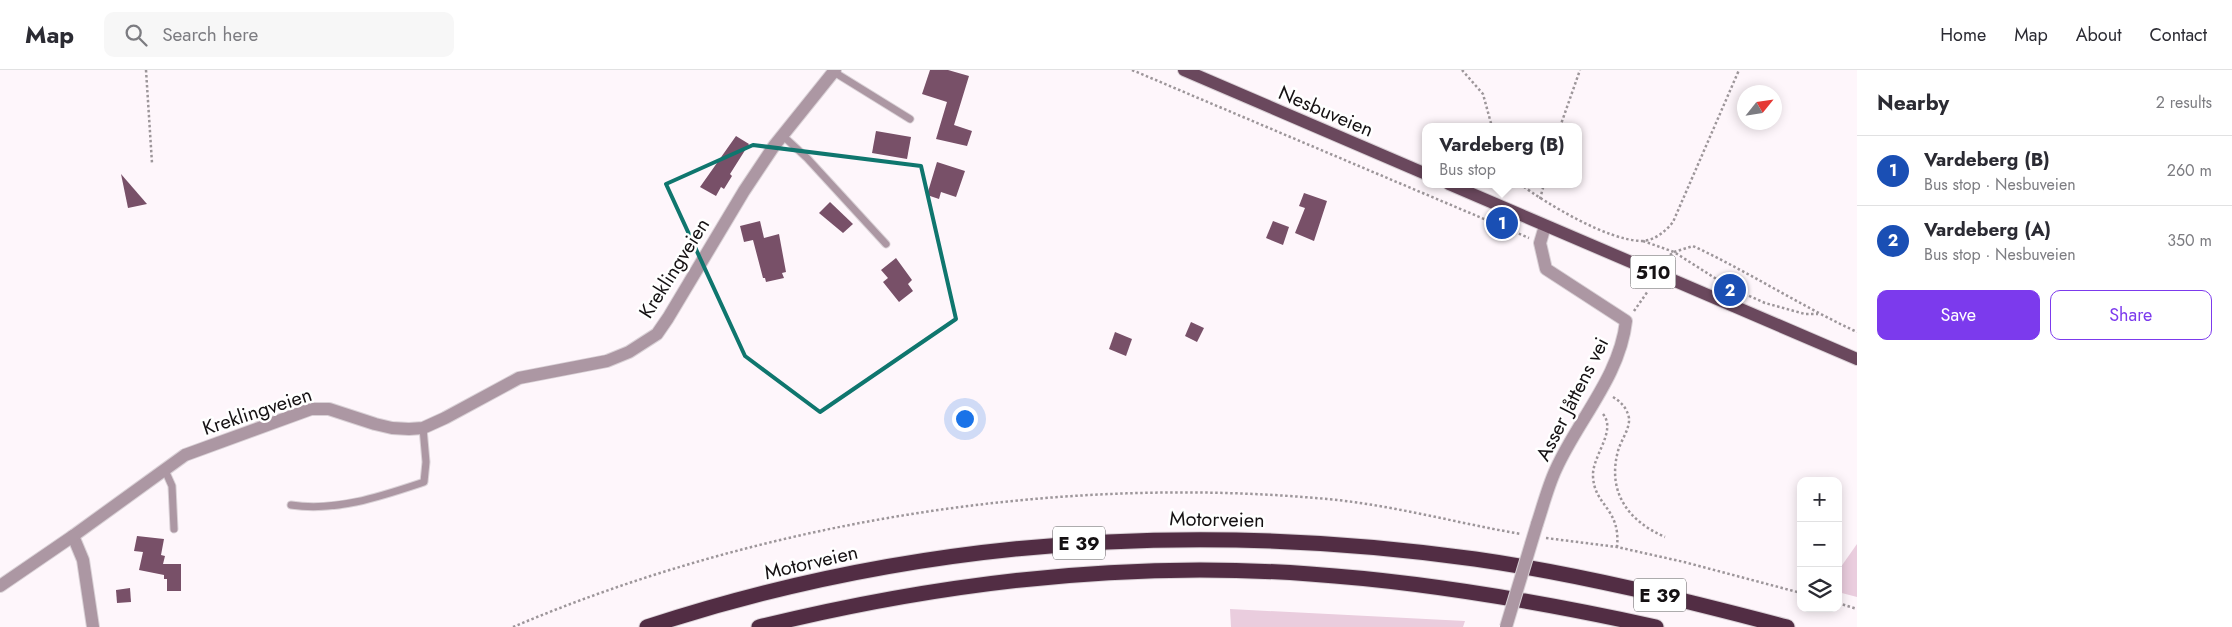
<!DOCTYPE html>
<meta charset="utf-8">
<style>
:root{--surface:#fff;--page:#f7f7f7;--text:#2b2b33;--muted:#7c7c81;--line:#e1e1e2;--accent:#7c3aed}
body{margin:0;font-family:Jost,sans-serif;background:var(--page);color:var(--text)}
.controls{position:absolute;right:15px;bottom:15px;display:grid;overflow:hidden;border-radius:10px;box-shadow:0 2px 12px #0003}
.controls button{width:45px;height:45px;display:grid;place-items:center;padding:0;border:0;border-bottom:1px solid var(--line);background:var(--surface);color:var(--text);font:25px sans-serif}
.compass{position:absolute;left:1737px;top:15px;width:45px;height:45px;border-radius:50%;background:var(--surface);box-shadow:0 2px 12px #0003;rotate:60deg}
.you{position:absolute;left:964px;top:348px;width:18px;height:18px;margin:-12px;border:4px solid #fff;border-radius:50%;background:#1a73e8;box-shadow:0 0 0 8px #1a73e833}
.badge{display:grid;place-items:center;width:32px;height:32px;border-radius:50%;background:var(--accent);color:#fff;font-size:16px;font-weight:700}
.pin{position:absolute;translate:-50% -50%;border:2px solid #fff;box-shadow:0 1px 5px #0006}
.popup{position:absolute;left:1422px;top:53px;width:160px;height:65px;box-sizing:border-box;display:grid;place-content:center;border-radius:10px;background:var(--surface);filter:drop-shadow(0 1px 4px #0005);font-size:16px;white-space:nowrap;color:var(--muted)}
.popup b{font-size:19px;color:var(--text)}
.popup::after{content:'';position:absolute;left:50%;top:100%;margin-left:-10px;border:10px solid transparent;border-top-color:var(--surface)}
.list{margin:0;padding:0;list-style:none}
h2{display:flex;justify-content:space-between;align-items:center;height:65px;margin:0;padding:0 20px;font-size:21px}
h2 small{font-size:16px;font-weight:400;color:var(--muted)}
.list li{display:grid;grid-template-columns:32px 1fr auto;gap:15px;align-items:center;box-sizing:border-box;height:70px;padding:0 20px;border-top:1px solid var(--line)}
.list b{display:block;font-size:19px;white-space:nowrap}
.list p{margin:0;font-size:16px;white-space:nowrap;color:var(--muted)}
.list em{font-size:16px;font-style:normal;color:var(--muted)}
.actions{display:flex;gap:10px;padding:15px 20px}
.actions a{flex:1;padding:11px 0;border:1px solid var(--accent);border-radius:10px;text-align:center;font-size:18px;color:var(--accent)}
.actions .main{background:var(--accent);color:#fff}
.icon{flex:none;width:28px;height:28px;fill:none;stroke:currentColor;stroke-width:2;stroke-linecap:round;stroke-linejoin:round}
.map{position:relative;flex:none;width:1857px;height:557px;overflow:hidden}
header{display:flex;align-items:center;gap:30px;box-sizing:border-box;height:70px;padding:0 25px;background:var(--surface);border-bottom:1px solid var(--line)}
header strong{font-size:24px}
nav{display:flex;gap:28px;margin-inline-start:auto;font-size:18px}
.search{width:350px;height:45px;background:var(--page);display:flex;align-items:center;gap:12px;box-sizing:border-box;padding:0 18px;border-radius:10px;color:var(--muted);font-size:19px}
main{display:flex}
aside{flex:1;background:var(--surface)}
.map>svg:first-child{display:block}
.green{fill:#eacdde}
.building{fill:#785068}
.lines{fill:none;stroke-linecap:round;stroke-linejoin:round}
.lane-casing{stroke:#d9d1d6;stroke-width:9}
.street-casing{stroke:#d9d1d6;stroke-width:14}
.primary-casing{stroke:#d9d1d6;stroke-width:14}
.highway-casing{stroke:#d9d1d6;stroke-width:17}
.path{stroke:#9d969a;stroke-width:2.5;stroke-dasharray:2.5 2.5;stroke-linecap:butt}
.lane{stroke:#ac97a3;stroke-width:7}
.street{stroke:#ac97a3;stroke-width:12}
.primary{stroke:#6a485d;stroke-width:12}
.highway{stroke:#522d44;stroke-width:15}
.street-bridge-casing{stroke:#d9d1d6;stroke-width:14;stroke-linecap:butt}
.street-bridge{stroke:#ac97a3;stroke-width:12}
.marked{fill:none;stroke:#0f766e;stroke-width:4;stroke-linejoin:round}
.labels{text-anchor:middle;stroke-width:5;stroke-linejoin:round;paint-order:stroke}
.shield{fill:#fff;stroke:#5b585a;stroke-width:1}
.shield-label{font-size:19px;font-weight:bold;fill:#151113}
.street-label{font-size:20px;fill:#151113;stroke:#fff}
</style>
<header>
<strong>Map</strong>
<div class="search"><svg class="icon" aria-label="search" viewBox="0 0 24 24"><circle cx="10" cy="10" r="6"/><path d="M15 15l6 6"/></svg>Search here</div>
<nav><a>Home</a><a>Map</a><a>About</a><a>Contact</a></nav>
</header>
<main>
<div class="map">
<svg width="1857" height="557" viewBox="0 0 1857 557">
<rect width="100%" height="100%" fill="#fef6fb"/>
<g class="green">
<path d="M1857,474V527L1838,522V501Z"/>
<path d="M1230,539L1465,551L1463,557H1231Z"/>
</g>
<g class="building">
<path d="M930,0H948L969,6L954,55L972,61L967,76L936,69L947,32L922,24Z"/>
<path d="M876,61L911,67L907,89L872,83Z"/>
<path d="M736,66L749,74L730,104L732,106L724,119L721,117L716,126L700,117Z"/>
<path d="M937,92L965,101L956,127L941,122L939,129L927,125Z"/>
<path d="M121,104L147,134L128,138Z"/>
<path d="M1304,123L1327,131L1314,171L1295,163L1305,138L1299,136Z"/>
<path d="M830,132L853,154L843,163L819,143Z"/>
<path d="M760,151L764,168L779,164L786,202L782,203L784,208L766,212L765,208H763L753,170L744,172L740,156Z"/>
<path d="M1273,151L1289,157L1283,175L1266,168Z"/>
<path d="M896,188L912,210L908,214L913,221L899,232L883,212L888,208L881,200Z"/>
<path d="M1191,252L1204,258L1197,272L1185,266Z"/>
<path d="M1115,262L1132,269L1126,286L1109,279Z"/>
<path d="M137,466L164,469L161,485L165,486L163,494H181V521H167V509H164V505L139,500L143,482L134,481Z"/>
<path d="M130,518L131,532L117,533L116,520Z"/>
</g>
<g class="lines">
<g class="lane-casing">
<g id="lane">
<path d="M834,2L910,49"/>
<path d="M782,65L807,88L886,174"/>
<path d="M164,398L172,416L174,459"/>
<path d="M291,435C336,442 382,426 424,412L426,392L423,358"/>
</g>
</g>
<g class="street-casing">
<g id="street">
<path d="M1537,454C1543,436 1548,416 1556,399C1578,350 1620,306 1626,251L1546,199L1540,173L1545,156"/>
<path d="M73,466L83,490L93,557"/>
<path d="M0,516L73,466L185,385L311,339H329L375,354L392,358L409,359L423,358L445,348L519,308L607,291L629,282L657,264L668,248L744,121L774,76L835,0"/>
</g>
</g>
<g class="primary-casing">
<g id="primary">
<path d="M1184,0L1426,104"/>
<path d="M1449,114L1857,289"/>
</g>
</g>
<g class="highway-casing">
<g id="highway">
<path d="M647,557C918,468 1193,450 1475,489C1580,504 1684,530 1787,557"/>
<path d="M759,557C938,513 1125,490 1310,504C1427,512 1542,532 1656,557"/>
</g>
</g>
<g class="path">
<path d="M146,0L152,93"/>
<path d="M1132,0L1529,168"/>
<path d="M1462,0L1483,24L1492,57"/>
<path d="M1560,57L1580,0"/>
<path d="M1520,114C1547,134 1607,170 1641,171C1654,171 1665,162 1673,152L1739,0"/>
<path d="M1540,129L1544,114"/>
<path d="M1643,171L1674,182L1729,217L1765,233L1805,244H1818"/>
<path d="M1662,191L1674,182L1693,176C1749,202 1801,236 1857,262"/>
<path d="M1634,241L1648,221"/>
<path d="M1613,327C1621,332 1627,338 1629,348C1630,359 1621,370 1618,381C1607,422 1628,451 1665,467"/>
<path d="M1603,344C1617,361 1592,386 1593,406C1594,436 1621,438 1617,477"/>
<path d="M1546,468L1617,477L1684,492L1801,523"/>
<path d="M1838,533L1857,539"/>
<path d="M513,557C763,451 1057,404 1327,429C1393,435 1456,453 1521,464"/>
</g>
<use href="#lane" class="lane"/>
<use href="#street" class="street"/>
<use href="#primary" class="primary"/>
<use href="#highway" class="highway"/>
<g class="street-bridge-casing">
<path id="street-bridge" d="M1506,557L1537,454"/>
</g>
<use href="#street-bridge" class="street-bridge"/>
</g>
<path class="marked" d="M753,75L921,96L956,249L820,342L745,286L666,114Z"/>
<g class="labels">
<g class="shield">
<rect x="1630.5" y="185.5" width="45" height="33" rx="4"/>
<rect x="1053" y="456.5" width="52" height="33" rx="4"/>
<rect x="1634" y="508.5" width="52" height="33" rx="4"/>
</g>
<g class="shield-label">
<text x="1653" y="209">510</text>
<text x="1079" y="480">E 39</text>
<text x="1660" y="532">E 39</text>
</g>
<g class="street-label">
<text transform="translate(1326 41) rotate(23)" y="7">Nesbuveien</text>
<text transform="translate(674 198) rotate(-58)" y="7">Kreklingveien</text>
<text transform="translate(1572 329) rotate(-63)" y="7">Asser Jåttens vei</text>
<text transform="translate(257 341) rotate(-18)" y="7">Kreklingveien</text>
<text transform="translate(1217 449) rotate(1)" y="7">Motorveien</text>
<text transform="translate(811 492) rotate(-13)" y="7">Motorveien</text>
</g>
</g>
</svg>
<div class="controls">
<button>+</button>
<button>−</button>
<button><svg class="icon" aria-label="layers" viewBox="0 0 24 24"><path d="M12 4l9 5-9 5-9-5zM3 14l9 5 9-5"/></svg></button>
</div>
<svg class="compass" viewBox="-18 -18 36 36"><path d="M0-13l5 13h-10z" fill="#e53935"/><path d="M0 13l5-13h-10z" fill="#7c7c81"/></svg>
<div class="you"></div>
<div class="pin badge" style="left:1502px;top:153px;background:#1a4fb4">1</div>
<div class="popup"><b>Vardeberg (B)</b>Bus stop</div>
<div class="pin badge" style="left:1730px;top:220px;background:#1a4fb4">2</div>
</div>
<aside>
<h2>Nearby<small>2 results</small></h2>
<ul class="list">
<li><span class="badge" style="background:#1a4fb4">1</span><div><b>Vardeberg (B)</b><p>Bus stop · Nesbuveien</p></div><em>260 m</em></li>
<li><span class="badge" style="background:#1a4fb4">2</span><div><b>Vardeberg (A)</b><p>Bus stop · Nesbuveien</p></div><em>350 m</em></li>
</ul>
<div class="actions"><a class="main">Save</a><a>Share</a></div>
</aside>
</main>
